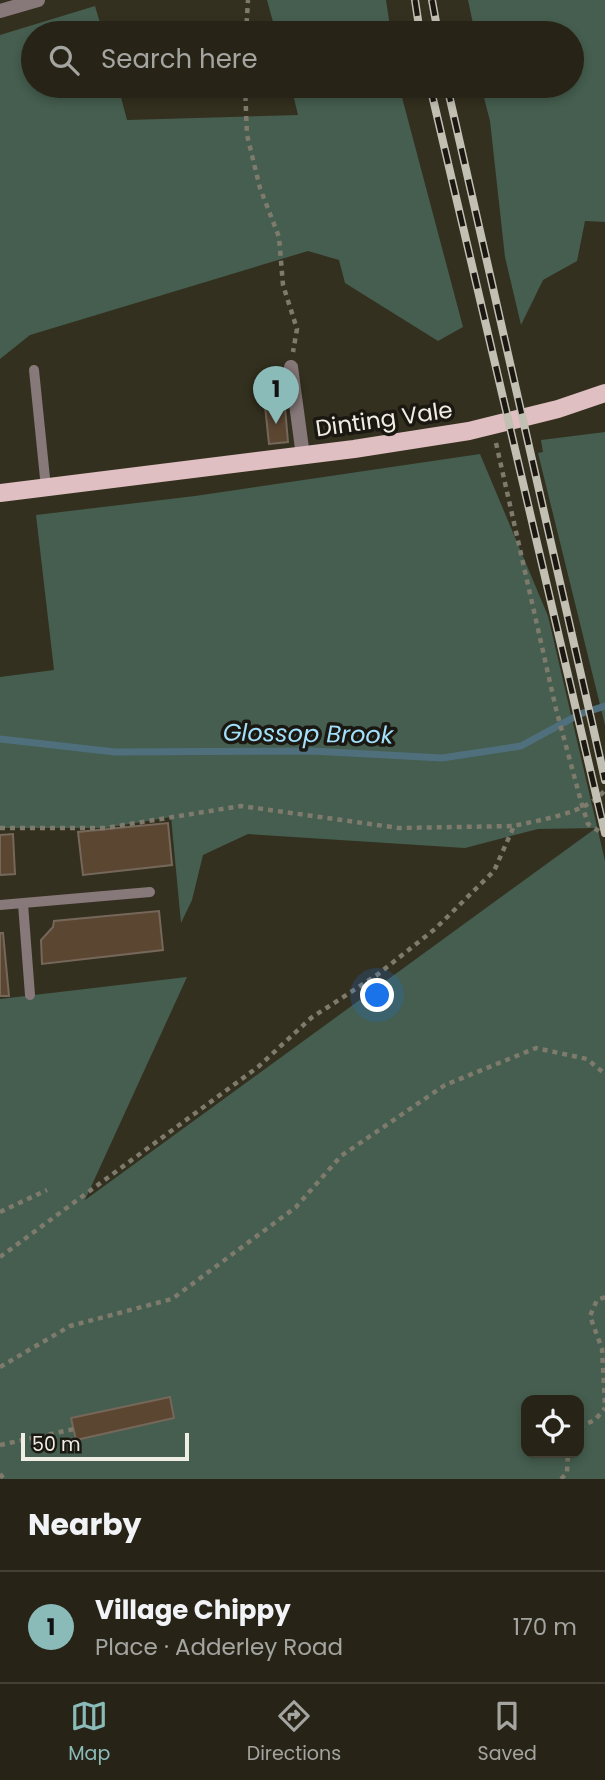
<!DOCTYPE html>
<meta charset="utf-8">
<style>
:root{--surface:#272417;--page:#333024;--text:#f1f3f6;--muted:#a4a4a1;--line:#434136;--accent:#8bbbb9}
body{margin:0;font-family:Poppins,sans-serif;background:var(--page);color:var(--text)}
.controls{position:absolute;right:21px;bottom:21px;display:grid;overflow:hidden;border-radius:14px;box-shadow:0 4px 10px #0003}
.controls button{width:63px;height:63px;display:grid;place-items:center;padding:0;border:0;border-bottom:2px solid var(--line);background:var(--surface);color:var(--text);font:35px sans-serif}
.scale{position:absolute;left:21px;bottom:18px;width:168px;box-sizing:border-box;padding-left:7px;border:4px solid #f0eee4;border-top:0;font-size:19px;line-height:24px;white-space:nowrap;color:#f0eee4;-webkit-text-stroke:5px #1a1811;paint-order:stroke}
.you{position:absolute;left:378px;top:996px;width:24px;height:24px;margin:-18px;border:5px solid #fff;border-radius:50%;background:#1a73e8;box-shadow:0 0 0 10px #1a73e833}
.badge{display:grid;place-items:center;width:46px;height:46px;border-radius:50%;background:var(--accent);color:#111;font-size:23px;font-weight:700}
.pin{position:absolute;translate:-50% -58px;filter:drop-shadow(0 2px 4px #0008)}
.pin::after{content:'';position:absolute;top:37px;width:24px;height:21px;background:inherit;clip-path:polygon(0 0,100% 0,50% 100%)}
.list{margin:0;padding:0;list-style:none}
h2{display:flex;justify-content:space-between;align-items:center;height:91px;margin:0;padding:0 28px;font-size:30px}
h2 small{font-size:23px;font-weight:400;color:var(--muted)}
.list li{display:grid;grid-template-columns:46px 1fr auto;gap:21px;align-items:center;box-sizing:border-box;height:112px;padding:0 28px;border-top:2px solid var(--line)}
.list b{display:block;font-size:26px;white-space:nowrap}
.list p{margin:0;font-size:23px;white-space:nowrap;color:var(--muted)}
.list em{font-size:23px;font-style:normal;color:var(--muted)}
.icon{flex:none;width:38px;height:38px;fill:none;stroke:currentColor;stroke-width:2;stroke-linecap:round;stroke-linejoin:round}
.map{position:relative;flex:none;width:605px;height:1479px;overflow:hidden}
.search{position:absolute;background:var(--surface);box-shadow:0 4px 10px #0003;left:21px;right:21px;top:21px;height:77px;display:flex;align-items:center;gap:18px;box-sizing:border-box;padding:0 24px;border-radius:38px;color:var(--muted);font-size:26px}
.sheet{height:203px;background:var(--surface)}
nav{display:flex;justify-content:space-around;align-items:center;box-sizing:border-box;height:98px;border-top:2px solid var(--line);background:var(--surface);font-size:19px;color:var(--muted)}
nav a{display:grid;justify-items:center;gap:4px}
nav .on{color:var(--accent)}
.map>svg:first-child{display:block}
.green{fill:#455e4f;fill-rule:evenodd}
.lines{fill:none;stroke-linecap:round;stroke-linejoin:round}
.stream{stroke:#4f6f7d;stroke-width:7}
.building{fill:#5b4632;stroke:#756759;stroke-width:2}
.path{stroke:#7e7b6d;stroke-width:4.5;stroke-dasharray:5 5;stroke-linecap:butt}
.service{stroke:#877879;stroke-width:10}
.minor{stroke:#877879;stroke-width:14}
.primary{stroke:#dfbfc2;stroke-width:18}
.rail-casing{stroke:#c2bfb3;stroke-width:8}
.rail{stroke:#1a1811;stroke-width:5;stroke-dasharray:16;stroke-linecap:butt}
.labels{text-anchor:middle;stroke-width:7;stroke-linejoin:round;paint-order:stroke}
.street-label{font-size:23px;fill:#f0eee4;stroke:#1a1811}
.water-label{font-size:24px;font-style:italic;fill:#a1dffa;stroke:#1a1811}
</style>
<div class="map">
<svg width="605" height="1479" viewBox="0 0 605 1479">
<rect width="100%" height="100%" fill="#34301f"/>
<g class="green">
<path d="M267,0H386L391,33H276Z"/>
<path d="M468,0H605V222L585,221L577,261L543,280L521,325L505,257L490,121L481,86H572V33H475Z"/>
<path d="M95,6L103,33H33V86H118L127,120L298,115L291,86H399L463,327L438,341L345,283L339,260L308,251L30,335L0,359V35Z"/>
<path d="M605,432V725L538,453L543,452L541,440Z"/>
<path d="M480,454L548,616L605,861V1479H0V999L187,977L85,1200L596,828L538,829L465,848L248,834L203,855L192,900L181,923L171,817L105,828H0V677L54,670L36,515L195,496ZM526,1400H579V1453H526Z"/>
</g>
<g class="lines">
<path class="stream" d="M0,739L115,752L312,751L442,758L521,746L580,714L605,706"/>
</g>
<g class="building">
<path d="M284,396L288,442L269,444L265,406L273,405L272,397Z"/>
<path d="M168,823L172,865L83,875L78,832Z"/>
<path d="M13,834L15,874L0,875V835Z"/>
<path d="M159,911L163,950L42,964L41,940L53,927L54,921Z"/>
<path d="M0,933H3L9,996H0Z"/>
<path d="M170,1397L174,1418L76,1440L71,1418Z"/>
</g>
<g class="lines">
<g class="path">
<path d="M246,33L248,0"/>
<path d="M245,86L247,135L260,188L279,237L283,285L297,329L293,352"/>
<path d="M496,443L556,709L582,805L588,824L605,835"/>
<path d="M0,828H105L241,806L399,828L514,826"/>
<path d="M0,1212L47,1190"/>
<path d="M0,1257L258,1067L311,1018L377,975L435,929L494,871L514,826C542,819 586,814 605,790"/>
<path d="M605,1297L597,1300L590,1316L602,1349L605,1405"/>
<path d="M0,1367L70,1326L172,1299L296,1207L341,1156L445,1085L536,1048L587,1059L605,1074"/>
<path d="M579,1427L595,1420L605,1408"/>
<path d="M0,1445L74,1429"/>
<path d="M0,1474L4,1479"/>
<path d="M561,1479L567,1473L568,1453"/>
</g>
<g class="service">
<path d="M34,370L46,488"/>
<path d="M23,904L30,995"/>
<path d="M0,905L150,892"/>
</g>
<g class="minor">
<path d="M0,11L38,0"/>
<path d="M291,367L303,456"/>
</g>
<path class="primary" d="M0,493L354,449L469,431L558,409L605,393"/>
<g class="rail-casing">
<g id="rail">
<path d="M415,0L420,33"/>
<path d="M432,0L438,33"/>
<path d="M430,86L605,833"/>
<path d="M447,86L605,780"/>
</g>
</g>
<use href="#rail" class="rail"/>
</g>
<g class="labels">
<g class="street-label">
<text transform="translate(384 419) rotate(-8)" y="8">Dinting Vale</text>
</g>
<g class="water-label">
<text transform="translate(308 734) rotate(1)" y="8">Glossop Brook</text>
</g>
</g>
</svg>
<div class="controls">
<button><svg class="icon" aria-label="locate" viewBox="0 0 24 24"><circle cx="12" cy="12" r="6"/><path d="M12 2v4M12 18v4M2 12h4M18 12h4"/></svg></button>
</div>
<div class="scale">50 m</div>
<div class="you"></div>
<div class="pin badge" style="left:276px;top:424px">1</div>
<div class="search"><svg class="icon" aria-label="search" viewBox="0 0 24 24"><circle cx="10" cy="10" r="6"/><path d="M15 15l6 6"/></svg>Search here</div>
</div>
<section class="sheet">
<h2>Nearby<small></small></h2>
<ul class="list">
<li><span class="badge">1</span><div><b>Village Chippy</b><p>Place · Adderley Road</p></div><em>170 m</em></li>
</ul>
</section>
<nav>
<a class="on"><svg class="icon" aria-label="map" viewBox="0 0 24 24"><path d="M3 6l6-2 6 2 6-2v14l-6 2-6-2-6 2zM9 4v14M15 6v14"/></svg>Map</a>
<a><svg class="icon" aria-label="directions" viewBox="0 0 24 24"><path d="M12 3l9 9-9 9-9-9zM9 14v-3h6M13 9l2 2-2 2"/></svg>Directions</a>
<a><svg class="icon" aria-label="saved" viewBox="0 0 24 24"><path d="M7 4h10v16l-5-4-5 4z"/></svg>Saved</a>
</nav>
